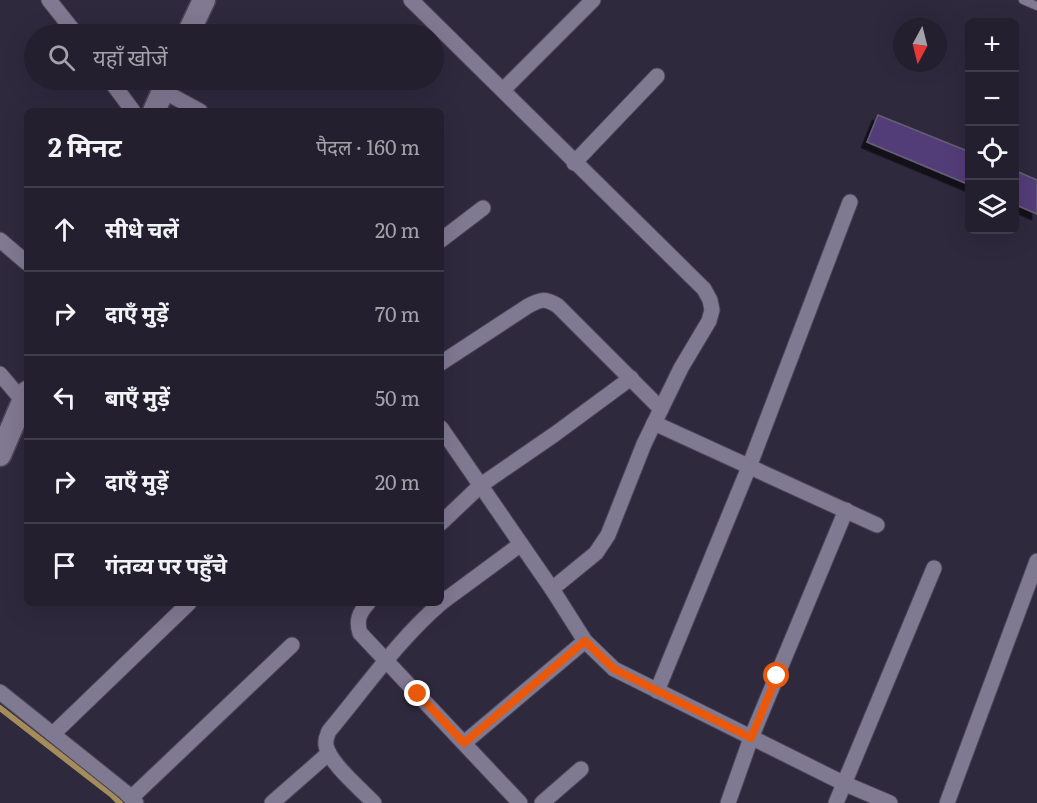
<!DOCTYPE html>
<html lang="hi">
<meta charset="utf-8">
<style>
:root{--surface:#231f2e;--page:#2f2c3a;--text:#f1f3f6;--muted:#a3a2aa;--line:#403d4a}
body{margin:0;font-family:Literata,"Noto Sans Devanagari",serif;background:var(--page);color:var(--text)}
.controls{position:absolute;right:18px;top:18px;display:grid;overflow:hidden;border-radius:9px;box-shadow:0 6px 24px #0002}
.controls button{width:54px;height:54px;display:grid;place-items:center;padding:0;border:0;border-bottom:2px solid var(--line);background:var(--surface);color:var(--text);font:30px sans-serif}
.compass{position:absolute;left:893px;top:18px;width:54px;height:54px;border-radius:50%;background:var(--surface);box-shadow:0 6px 24px #0002;rotate:187deg}
.stop{position:absolute;width:18px;height:18px;margin:-14px;border:4px solid #ea580c;border-radius:50%;background:#fff}
.stop.end{background:#ea580c;border-color:#fff;box-shadow:0 2px 6px #0008}
.list{margin:0;padding:0;list-style:none}
h2{display:flex;justify-content:space-between;align-items:center;height:78px;margin:0;padding:0 24px;font-size:26px}
h2 small{font-size:20px;font-weight:400;color:var(--muted)}
.list li{display:grid;grid-template-columns:39px 1fr auto;gap:18px;align-items:center;box-sizing:border-box;height:84px;padding:0 24px;border-top:2px solid var(--line)}
.list b{display:block;font-size:22px;white-space:nowrap}
.list em{font-size:20px;font-style:normal;color:var(--muted)}
.icon{flex:none;width:33px;height:33px;fill:none;stroke:currentColor;stroke-width:2;stroke-linecap:round;stroke-linejoin:round}
.map{position:relative;flex:none;width:1037px;height:803px;overflow:hidden}
.search{position:absolute;background:var(--surface);box-shadow:0 6px 24px #0002;left:24px;top:24px;width:420px;height:66px;display:flex;align-items:center;gap:15px;box-sizing:border-box;padding:0 21px;border-radius:33px;color:var(--muted);font-size:22px}
.panel{position:absolute;background:var(--surface);box-shadow:0 6px 24px #0002;left:24px;top:108px;width:420px;height:498px;border-radius:9px}
.map>svg:first-child{display:block}
.lines{fill:none;stroke-linecap:round;stroke-linejoin:round}
.stream{stroke:#a48c5b;stroke-width:6}
.building{fill:#533e79;stroke:#655e75;stroke-width:1.5;filter:url(#shadow)}
.lane-casing{stroke:#4b4556;stroke-width:10}
.street-casing{stroke:#4b4556;stroke-width:17}
.secondary-casing{stroke:#4b4556;stroke-width:25}
.lane{stroke:#807992;stroke-width:8}
.street{stroke:#807992;stroke-width:15}
.secondary{stroke:#807992;stroke-width:22}
.route{stroke:#ea580c;stroke-width:8}
</style>
<div class="map">
<svg width="1037" height="803" viewBox="0 0 1037 803">
<defs>
<filter id="shadow"><feDropShadow dx="-5.5" dy="5.5" stdDeviation="0" flood-color="#0009"/></filter>
</defs>
<rect width="100%" height="100%" fill="#2f293e"/>
<g class="lines">
<path class="stream" d="M0,708L112,795L120,803"/>
</g>
<g class="building">
<path d="M878,115L970,152V185L867,142Z"/>
<path d="M1014,170L1037,180V214L1014,204Z"/>
</g>
<g class="lines">
<g class="lane-casing">
<path id="lane" d="M1023,0L1037,6"/>
</g>
<g class="street-casing">
<g id="street">
<path d="M49,0L76,34"/>
<path d="M411,0L704,289L710,300L712,310L709,321L681,368L644,444L608,535L596,553L552,589"/>
<path d="M110,80L133,111"/>
<path d="M503,90L593,0"/>
<path d="M163,91L200,111"/>
<path d="M574,163L657,76"/>
<path d="M0,240L27,263"/>
<path d="M441,240L483,208"/>
<path d="M441,363L528,306C541,299 545,298 558,306L661,409"/>
<path d="M0,374L23,401"/>
<path d="M654,423L877,525"/>
<path d="M441,428L552,589L585,641L614,669L843,783L890,803"/>
<path d="M441,523L481,485L555,434L631,378"/>
<path d="M368,603C359,613 356,621 360,633L520,803"/>
<path d="M441,603L521,544"/>
<path d="M657,691L749,467L850,202"/>
<path d="M0,692L125,792L136,803"/>
<path d="M53,734L189,603"/>
<path d="M464,743L585,641"/>
<path d="M131,798L292,645"/>
<path d="M272,803L329,753"/>
<path d="M374,803C362,790 328,762 326,745C325,739 327,736 329,731C365,688 398,640 441,603"/>
<path d="M542,803L581,769"/>
<path d="M728,803L751,738L846,510"/>
<path d="M836,803L934,568"/>
<path d="M947,803L1037,561"/>
</g>
</g>
<g class="secondary-casing">
<g id="secondary">
<path d="M188,34L204,0"/>
<path d="M154,111L168,80"/>
<path d="M0,455L27,392"/>
</g>
</g>
<use href="#lane" class="lane"/>
<use href="#street" class="street"/>
<use href="#secondary" class="secondary"/>
</g>
<g class="lines">
<path class="route" d="M418,694L464,743L585,641L614,669L751,738L777,676"/>
</g>
</svg>
<div class="controls">
<button>+</button>
<button>−</button>
<button><svg class="icon" aria-label="locate" viewBox="0 0 24 24"><circle cx="12" cy="12" r="6"/><path d="M12 2v4M12 18v4M2 12h4M18 12h4"/></svg></button>
<button><svg class="icon" aria-label="layers" viewBox="0 0 24 24"><path d="M12 4l9 5-9 5-9-5zM3 14l9 5 9-5"/></svg></button>
</div>
<svg class="compass" viewBox="-18 -18 36 36"><path d="M0-13l5 13h-10z" fill="#e53935"/><path d="M0 13l5-13h-10z" fill="#a3a2aa"/></svg>
<div class="stop" style="left:777px;top:676px"></div>
<div class="stop end" style="left:418px;top:694px"></div>
<div class="search"><svg class="icon" aria-label="search" viewBox="0 0 24 24"><circle cx="10" cy="10" r="6"/><path d="M15 15l6 6"/></svg>यहाँ खोजें</div>
<section class="panel">
<h2>2 मिनट<small>पैदल · 160 m</small></h2>
<ul class="list">
<li><svg class="icon" aria-label="ahead" viewBox="0 0 24 24"><path d="M12 20V5M6 11l6-6 6 6"/></svg><div><b>सीधे चलें</b></div><em>20 m</em></li>
<li><svg class="icon" aria-label="right" viewBox="0 0 24 24"><path d="M7 20v-9h11M14 6l5 5-5 5"/></svg><div><b>दाएँ मुड़ें</b></div><em>70 m</em></li>
<li><svg class="icon" aria-label="left" viewBox="0 0 24 24"><path d="M17 20v-9H6M10 6l-5 5 5 5"/></svg><div><b>बाएँ मुड़ें</b></div><em>50 m</em></li>
<li><svg class="icon" aria-label="right" viewBox="0 0 24 24"><path d="M7 20v-9h11M14 6l5 5-5 5"/></svg><div><b>दाएँ मुड़ें</b></div><em>20 m</em></li>
<li><svg class="icon" aria-label="arrive" viewBox="0 0 24 24"><path d="M6 21V4h12l-3 4 3 4H6"/></svg><div><b>गंतव्य पर पहुँचे</b></div></li>
</ul>
</section>
</div>
